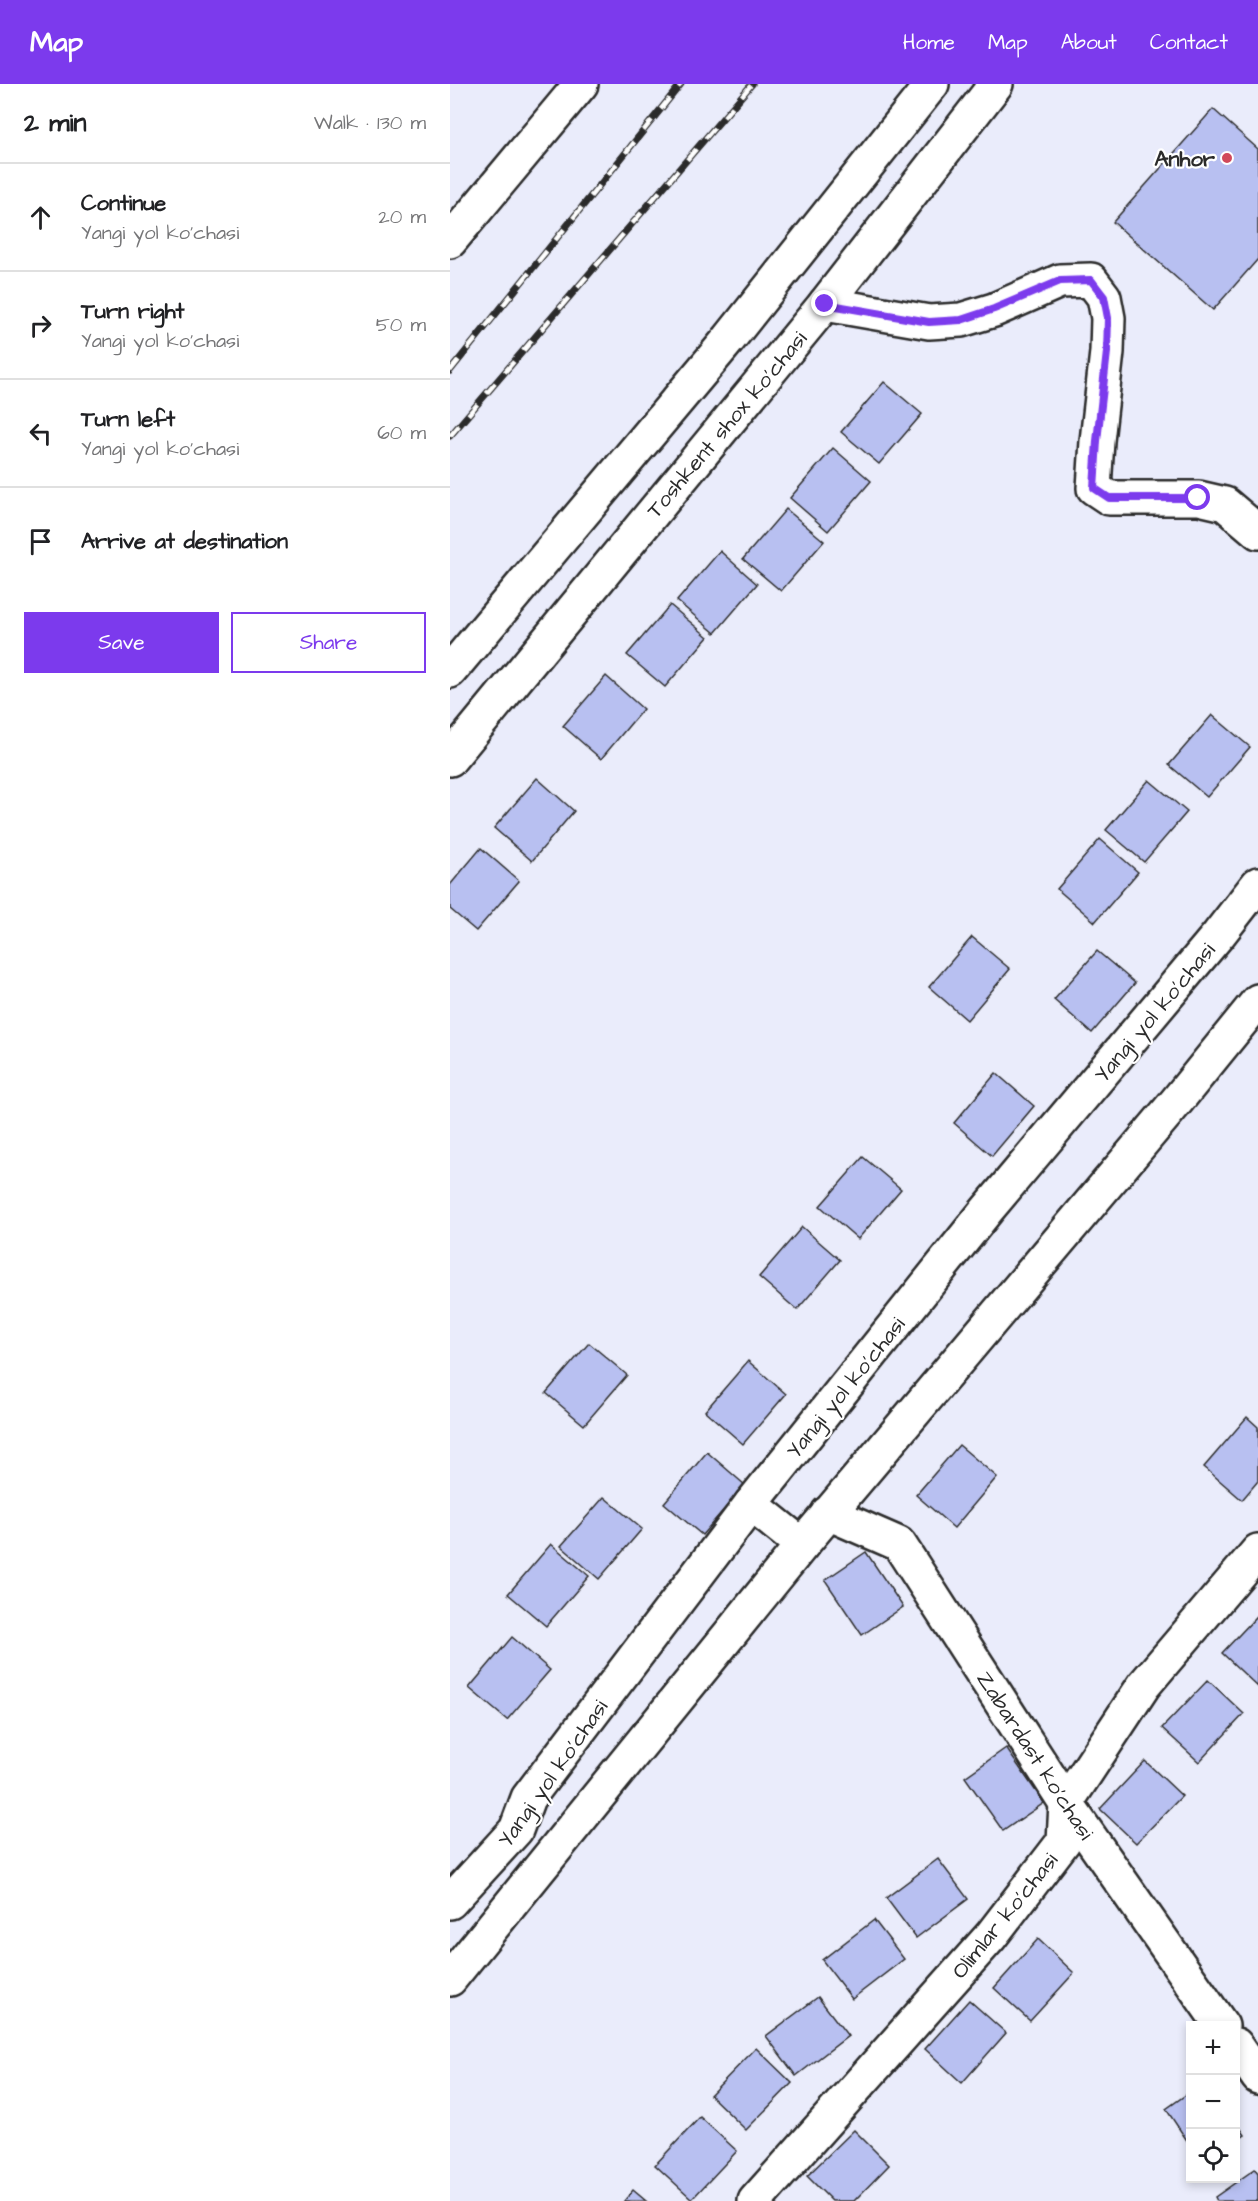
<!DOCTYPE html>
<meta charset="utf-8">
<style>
:root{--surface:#fff;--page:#f6f6f6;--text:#202124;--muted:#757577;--line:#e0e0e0;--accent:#7c3aed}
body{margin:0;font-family:"Architects Daughter",sans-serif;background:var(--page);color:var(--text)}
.controls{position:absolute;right:18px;bottom:18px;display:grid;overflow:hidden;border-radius:0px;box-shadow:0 3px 9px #0003}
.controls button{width:54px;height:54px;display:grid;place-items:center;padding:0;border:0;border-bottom:2px solid var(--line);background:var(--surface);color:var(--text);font:30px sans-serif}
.stop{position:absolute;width:18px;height:18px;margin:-14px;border:4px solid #7c3aed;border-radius:50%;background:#fff}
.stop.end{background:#7c3aed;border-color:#fff;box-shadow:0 2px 6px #0008}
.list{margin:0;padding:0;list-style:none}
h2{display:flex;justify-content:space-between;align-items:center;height:78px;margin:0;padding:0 24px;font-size:26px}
h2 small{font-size:20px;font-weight:400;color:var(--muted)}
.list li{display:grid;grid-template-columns:39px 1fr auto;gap:18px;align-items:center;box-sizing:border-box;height:108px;padding:0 24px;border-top:2px solid var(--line)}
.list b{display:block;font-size:22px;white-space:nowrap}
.list p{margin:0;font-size:20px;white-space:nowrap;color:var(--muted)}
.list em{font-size:20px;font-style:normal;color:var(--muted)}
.actions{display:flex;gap:12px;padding:18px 24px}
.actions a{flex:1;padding:14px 0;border:2px solid var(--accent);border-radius:0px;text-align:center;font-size:21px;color:var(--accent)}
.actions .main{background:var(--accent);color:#fff}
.icon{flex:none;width:33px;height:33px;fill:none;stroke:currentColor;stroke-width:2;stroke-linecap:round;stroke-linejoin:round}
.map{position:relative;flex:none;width:808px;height:2117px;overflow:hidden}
header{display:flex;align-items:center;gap:36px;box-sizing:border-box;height:84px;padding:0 30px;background:var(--accent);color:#fff}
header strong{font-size:28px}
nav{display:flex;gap:33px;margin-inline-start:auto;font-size:21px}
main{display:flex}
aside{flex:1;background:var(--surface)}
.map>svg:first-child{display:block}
.building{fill:#b8c0f1;stroke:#2b2b2b;stroke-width:1.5}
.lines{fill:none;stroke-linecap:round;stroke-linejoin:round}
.minor-casing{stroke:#2b2b2b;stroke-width:38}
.trunk-casing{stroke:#2b2b2b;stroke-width:38}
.minor{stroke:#fff;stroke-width:33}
.trunk{stroke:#fff;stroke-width:33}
.rail-casing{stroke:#2b2b2b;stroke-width:7}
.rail{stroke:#fff;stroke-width:4.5;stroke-dasharray:14;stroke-linecap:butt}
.route{stroke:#7c3aed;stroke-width:8}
.poi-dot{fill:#d1495b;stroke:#fff;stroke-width:2}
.labels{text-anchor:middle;stroke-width:4.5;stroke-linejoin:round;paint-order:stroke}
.poi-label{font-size:22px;font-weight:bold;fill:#2b2b2b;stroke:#fff;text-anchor:end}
.street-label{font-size:22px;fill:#2b2b2b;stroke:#fff}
</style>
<header>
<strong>Map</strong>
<nav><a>Home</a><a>Map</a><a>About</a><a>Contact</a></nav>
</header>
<main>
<aside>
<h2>2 min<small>Walk · 130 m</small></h2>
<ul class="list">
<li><svg class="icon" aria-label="ahead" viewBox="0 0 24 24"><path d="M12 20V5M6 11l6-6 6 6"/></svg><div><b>Continue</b><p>Yangi yol ko'chasi</p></div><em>20 m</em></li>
<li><svg class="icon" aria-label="right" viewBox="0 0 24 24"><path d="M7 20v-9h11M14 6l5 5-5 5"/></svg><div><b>Turn right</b><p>Yangi yol ko'chasi</p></div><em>50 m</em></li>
<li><svg class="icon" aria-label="left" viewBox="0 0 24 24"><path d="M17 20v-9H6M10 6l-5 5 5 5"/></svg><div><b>Turn left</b><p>Yangi yol ko'chasi</p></div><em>60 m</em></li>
<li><svg class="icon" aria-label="arrive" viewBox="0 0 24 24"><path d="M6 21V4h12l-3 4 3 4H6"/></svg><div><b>Arrive at destination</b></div></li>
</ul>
<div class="actions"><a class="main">Save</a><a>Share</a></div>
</aside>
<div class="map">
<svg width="808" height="2117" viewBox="0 0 808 2117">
<rect width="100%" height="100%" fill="#eaecfb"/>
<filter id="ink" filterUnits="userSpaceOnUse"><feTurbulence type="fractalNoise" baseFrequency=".0167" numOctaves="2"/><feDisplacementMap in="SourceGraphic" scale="12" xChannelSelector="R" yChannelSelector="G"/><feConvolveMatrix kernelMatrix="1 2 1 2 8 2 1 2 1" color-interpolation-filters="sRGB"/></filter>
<g filter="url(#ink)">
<g class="building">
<path d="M763,25L808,65V175L763,226L663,138Z"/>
<path d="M434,298L472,330L429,380L391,348Z"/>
<path d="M383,364L421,397L378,447L340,414Z"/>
<path d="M336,425L374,457L331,507L293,475Z"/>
<path d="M270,467L307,500L265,549L227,517Z"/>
<path d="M220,521L258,553L215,603L177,571Z"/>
<path d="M156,592L193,625L151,675L113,642Z"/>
<path d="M762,631L800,663L757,713L719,681Z"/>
<path d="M87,694L124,727L82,777L44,744Z"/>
<path d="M699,696L737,728L694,778L656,746Z"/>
<path d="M650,755L688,788L645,838L607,805Z"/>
<path d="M31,764L69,797L26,847L0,825V801Z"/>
<path d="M522,853L560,885L517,936L479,903Z"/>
<path d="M647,867L685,899L642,949L604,916Z"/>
<path d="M546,989L584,1022L542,1072L504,1039Z"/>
<path d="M413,1073L451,1105L408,1155L370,1122Z"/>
<path d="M352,1143L390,1176L347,1226L309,1193Z"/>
<path d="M139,1259L177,1291L134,1341L96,1309Z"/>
<path d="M298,1277L336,1310L293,1360L255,1327Z"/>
<path d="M797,1333L808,1343V1397L792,1416L754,1383Z"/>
<path d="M509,1361L547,1393L504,1444L466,1411Z"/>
<path d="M257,1368L295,1401L252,1451L214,1419Z"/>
<path d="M154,1413L192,1445L149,1495L111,1462Z"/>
<path d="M101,1460L139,1492L96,1542L58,1510Z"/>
<path d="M416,1468L453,1523L412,1551L375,1496Z"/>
<path d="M808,1531V1603L772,1569Z"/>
<path d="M62,1553L100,1586L57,1636L19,1604Z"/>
<path d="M758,1596L794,1630L749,1678L712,1644Z"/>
<path d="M556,1664L594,1719L553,1747L515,1693Z"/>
<path d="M695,1677L732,1712L686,1759L650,1725Z"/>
<path d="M488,1775L518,1815L466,1854L436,1814Z"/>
<path d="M424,1836L454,1875L402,1915L372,1876Z"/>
<path d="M588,1855L624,1889L580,1937L544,1904Z"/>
<path d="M368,1913L398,1952L346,1992L316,1952Z"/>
<path d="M519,1916L556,1949L512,1999L475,1965Z"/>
<path d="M306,1964L342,1999L296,2046L260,2011Z"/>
<path d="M740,2008V2061L716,2025Z"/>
<path d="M250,2033L287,2067L242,2115L205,2081Z"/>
<path d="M786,2038L795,2051L786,2057Z"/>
<path d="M404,2046L439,2081L404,2117H382L357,2092Z"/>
<path d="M805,2085L808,2089V2117H767L765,2113Z"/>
<path d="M183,2106L196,2117H174Z"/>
</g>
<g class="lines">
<g class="minor-casing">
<g id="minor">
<path d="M0,157L131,0"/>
<path d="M375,220L479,238L511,236L544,226L610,197L641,196L654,213L658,234L657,268L647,357L644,404L659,414H749L775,420L808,448"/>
<path d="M301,1420L352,1461"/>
<path d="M378,1429L449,1460L616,1719L772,1942"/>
<path d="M0,1818L66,1746L78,1714L301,1420L537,1126L769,850L808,800"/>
<path d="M0,1895L352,1461L726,1018L808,917"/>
<path d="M786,1961L808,1993"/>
<path d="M305,2117L541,1852L614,1757L616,1719L694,1601L808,1467"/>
</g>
</g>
<g class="trunk-casing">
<g id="trunk">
<path d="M0,587L279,255L482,0"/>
<path d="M0,675L375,220L546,0"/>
</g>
</g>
<use href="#minor" class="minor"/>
<use href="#trunk" class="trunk"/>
<g class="rail-casing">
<g id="rail">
<path d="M0,287L231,0"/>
<path d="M0,352L302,0"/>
</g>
</g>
<use href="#rail" class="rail"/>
</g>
</g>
<g class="lines" filter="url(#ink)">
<path class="route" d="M375,220L479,238L511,236L544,225L610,197L641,196L654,213L658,234L657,268L647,357L644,404L659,414H748"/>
</g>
<circle class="poi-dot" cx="777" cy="74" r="6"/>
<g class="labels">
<g class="poi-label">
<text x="765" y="82">Anhor</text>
</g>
<g class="street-label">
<text transform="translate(276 340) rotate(-50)" y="8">Toshkent shox ko'chasi</text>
<text transform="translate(704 928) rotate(-50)" y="8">Yangi yol ko'chasi</text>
<text transform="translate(395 1303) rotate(-51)" y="8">Yangi yol ko'chasi</text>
<text transform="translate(586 1671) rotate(57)" y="8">Zabardast ko'chasi</text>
<text transform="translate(102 1689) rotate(-55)" y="8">Yangi yol ko'chasi</text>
<text transform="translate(554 1831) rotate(-51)" y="8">Olimlar ko'chasi</text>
</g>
</g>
</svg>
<div class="controls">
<button>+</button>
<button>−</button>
<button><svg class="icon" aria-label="locate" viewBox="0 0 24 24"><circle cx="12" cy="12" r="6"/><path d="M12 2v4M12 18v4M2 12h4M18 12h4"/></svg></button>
</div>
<div class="stop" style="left:748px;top:414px"></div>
<div class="stop end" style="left:375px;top:220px"></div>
</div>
</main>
